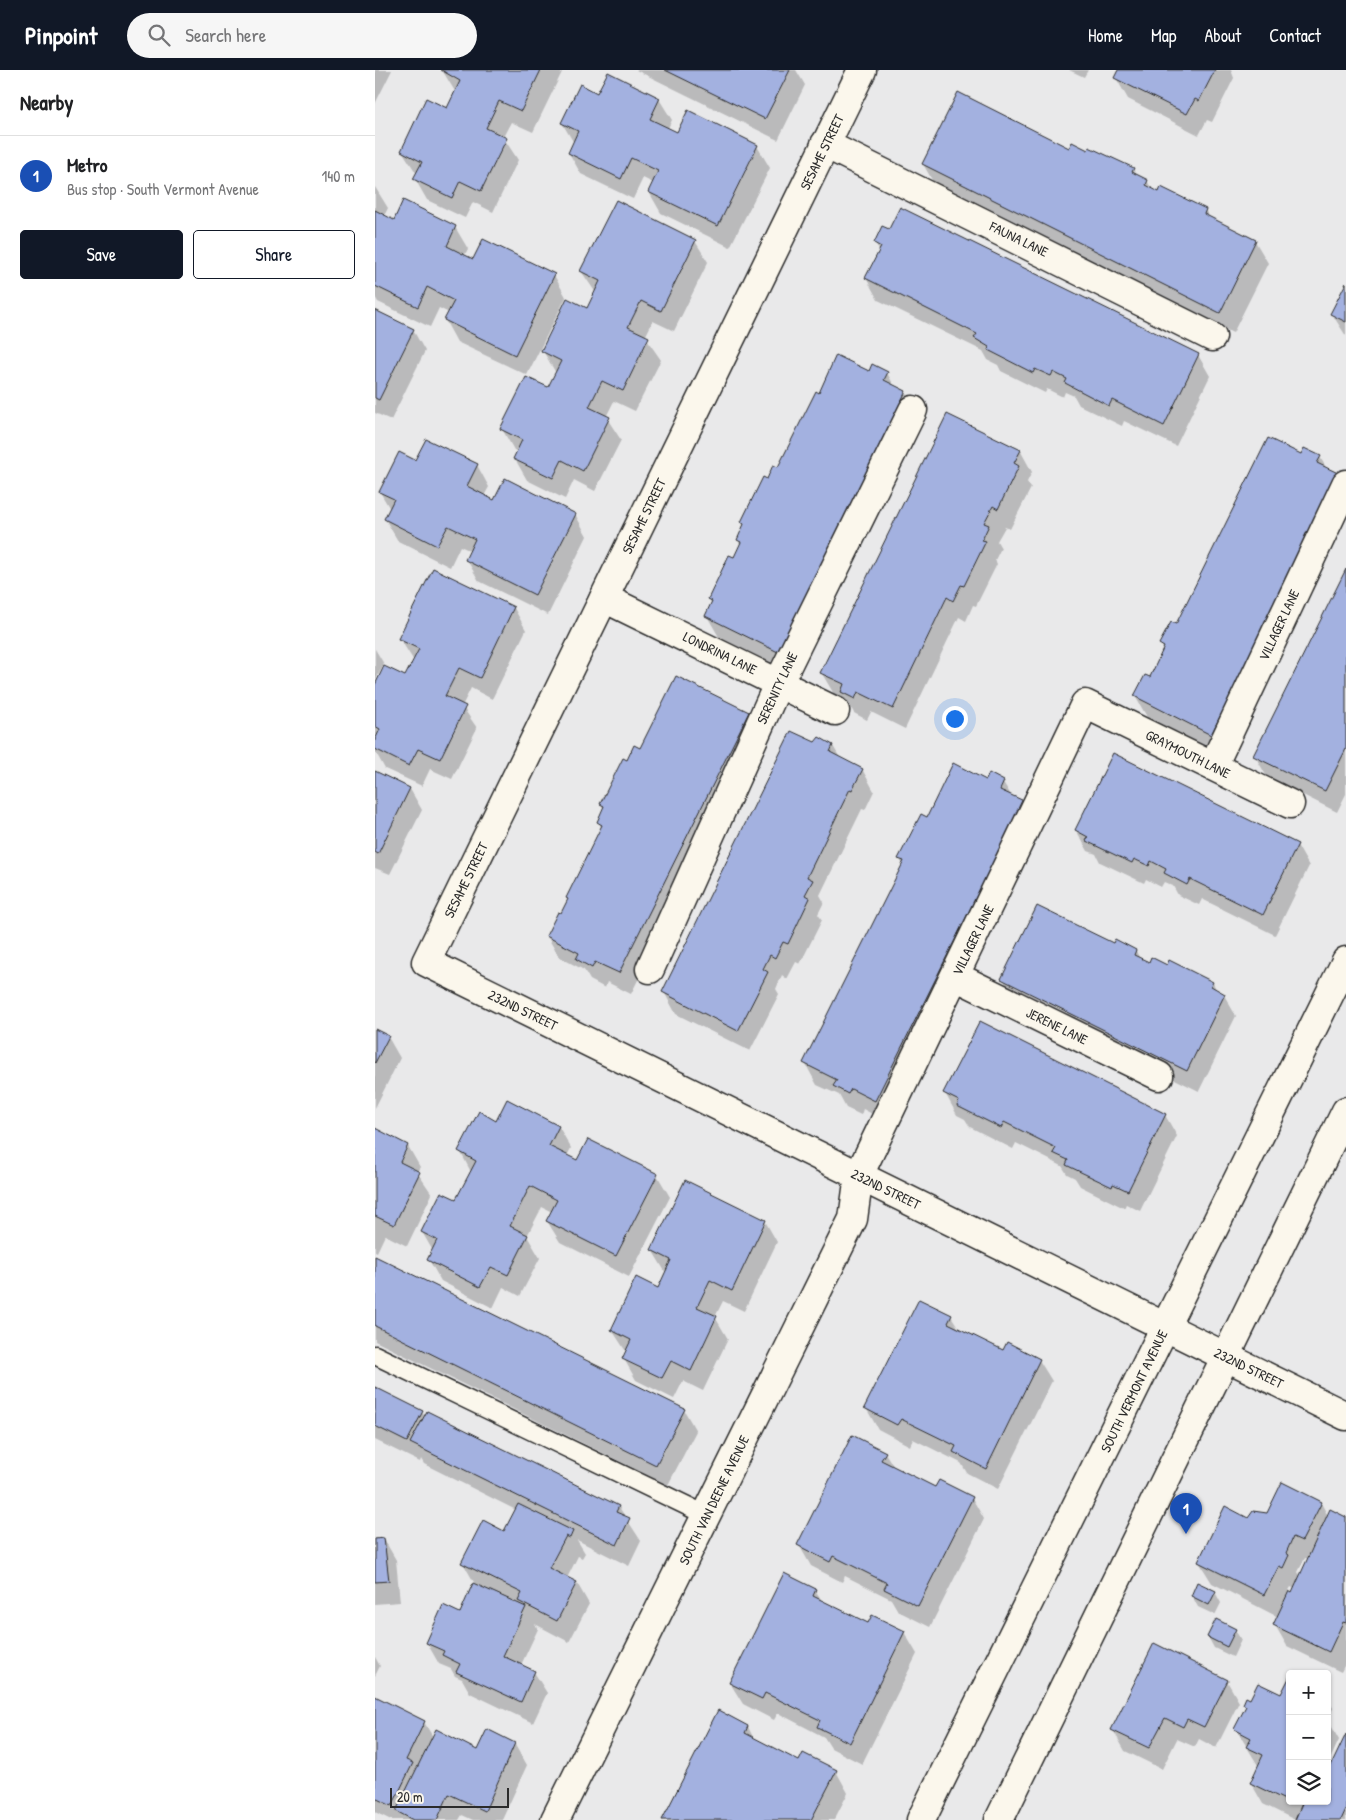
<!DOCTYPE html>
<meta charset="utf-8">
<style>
:root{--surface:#fff;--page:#f6f6f6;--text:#202124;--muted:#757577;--line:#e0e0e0;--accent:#111827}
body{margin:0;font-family:"Patrick Hand",sans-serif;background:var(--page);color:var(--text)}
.controls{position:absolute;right:15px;bottom:15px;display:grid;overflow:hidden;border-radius:5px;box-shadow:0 1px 4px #0004}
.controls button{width:45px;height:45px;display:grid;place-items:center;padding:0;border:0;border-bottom:1px solid var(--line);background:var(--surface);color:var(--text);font:25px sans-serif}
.scale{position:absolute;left:15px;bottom:12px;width:119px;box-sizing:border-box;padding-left:5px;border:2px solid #2b2b2b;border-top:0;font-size:14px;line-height:18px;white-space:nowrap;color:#2b2b2b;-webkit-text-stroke:4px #fbf7ec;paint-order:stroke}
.you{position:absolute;left:579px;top:648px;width:18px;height:18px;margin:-12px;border:4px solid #fff;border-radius:50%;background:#1a73e8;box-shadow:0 0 0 8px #1a73e833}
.badge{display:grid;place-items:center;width:32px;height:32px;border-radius:50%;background:var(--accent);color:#fff;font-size:16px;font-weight:700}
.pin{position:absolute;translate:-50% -41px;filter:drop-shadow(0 1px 2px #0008)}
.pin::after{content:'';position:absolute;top:26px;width:18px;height:15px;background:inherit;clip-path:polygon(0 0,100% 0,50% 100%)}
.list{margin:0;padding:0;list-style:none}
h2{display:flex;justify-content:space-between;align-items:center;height:65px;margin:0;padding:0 20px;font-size:21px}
h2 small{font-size:16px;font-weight:400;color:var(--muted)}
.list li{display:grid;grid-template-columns:32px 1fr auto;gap:15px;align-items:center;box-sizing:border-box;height:80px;padding:0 20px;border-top:1px solid var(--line)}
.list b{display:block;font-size:19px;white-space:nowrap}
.list p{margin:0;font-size:16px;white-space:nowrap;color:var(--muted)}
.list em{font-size:16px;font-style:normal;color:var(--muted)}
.actions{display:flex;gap:10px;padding:15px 20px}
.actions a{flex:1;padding:11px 0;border:1px solid var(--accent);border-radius:5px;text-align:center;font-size:18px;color:var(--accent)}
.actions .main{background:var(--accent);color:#fff}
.icon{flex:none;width:28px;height:28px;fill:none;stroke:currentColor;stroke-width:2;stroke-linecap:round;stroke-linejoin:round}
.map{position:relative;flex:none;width:971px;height:1750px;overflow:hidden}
header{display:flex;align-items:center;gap:30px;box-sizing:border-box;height:70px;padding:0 25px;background:var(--accent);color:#fff}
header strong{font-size:24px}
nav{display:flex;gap:28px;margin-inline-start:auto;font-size:18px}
.search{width:350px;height:45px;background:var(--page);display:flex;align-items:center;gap:12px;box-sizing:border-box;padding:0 18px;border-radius:28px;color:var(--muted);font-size:19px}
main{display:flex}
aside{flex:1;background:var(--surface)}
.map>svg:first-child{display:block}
.shadow{fill:#0003;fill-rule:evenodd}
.building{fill:#a3b1e0;stroke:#2b2b2b}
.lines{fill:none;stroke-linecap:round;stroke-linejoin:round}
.service-casing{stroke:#2b2b2b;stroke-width:21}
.minor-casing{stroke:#2b2b2b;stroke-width:31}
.primary-casing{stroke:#2b2b2b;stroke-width:31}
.service{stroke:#fbf7ec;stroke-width:18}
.minor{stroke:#fbf7ec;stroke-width:28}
.primary{stroke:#fbf7ec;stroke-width:28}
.labels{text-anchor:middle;stroke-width:5;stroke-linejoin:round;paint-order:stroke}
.street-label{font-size:14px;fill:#2b2b2b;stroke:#fbf7ec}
</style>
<header>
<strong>Pinpoint</strong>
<div class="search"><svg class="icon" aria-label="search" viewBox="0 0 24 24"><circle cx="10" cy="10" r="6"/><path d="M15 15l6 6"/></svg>Search here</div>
<nav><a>Home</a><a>Map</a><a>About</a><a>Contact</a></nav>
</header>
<main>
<aside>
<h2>Nearby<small></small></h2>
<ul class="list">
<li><span class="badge" style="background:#1a4fb4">1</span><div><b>Metro</b><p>Bus stop · South Vermont Avenue</p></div><em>140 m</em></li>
</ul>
<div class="actions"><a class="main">Save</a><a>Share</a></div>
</aside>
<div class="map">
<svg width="971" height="1750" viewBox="0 0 971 1750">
<rect width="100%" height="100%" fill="#e9e9ea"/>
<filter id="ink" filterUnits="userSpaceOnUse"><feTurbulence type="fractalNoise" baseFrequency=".02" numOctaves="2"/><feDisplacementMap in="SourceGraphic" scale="10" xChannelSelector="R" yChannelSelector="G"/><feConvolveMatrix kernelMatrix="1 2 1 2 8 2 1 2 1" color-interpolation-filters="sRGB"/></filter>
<g filter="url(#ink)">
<g class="shadow">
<path d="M0,0H17L0,34Z"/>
<path d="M67,0H188L158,62L136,52L128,67L143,90L118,142L98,132L90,148L52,130L40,109L42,104L27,81L72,40L81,23Z"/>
<path d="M261,0H421L430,15L403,70Z"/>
<path d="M694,0H713L709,7Z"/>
<path d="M745,0H856L859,8L837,52L832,50L824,65L753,29L741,8Z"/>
<path d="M223,24L284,29L297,50L293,58L303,63L382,76L395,98L355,177L286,143L274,122L278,113L268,108L258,129L206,104L194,83L199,73L187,53Z"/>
<path d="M695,79L758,99L762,106L772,111L777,119L830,140L835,148L880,171L893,193L858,263L560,115L548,94Z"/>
<path d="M0,117L13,138L9,146L19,151L29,132L80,157L93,179L89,186L99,191L179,205L191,227L152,305L82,272L70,250L74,243L64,238L55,257L3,232L0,227Z"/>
<path d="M320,171L333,192L299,261L278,251L270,267L286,290L260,341L239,331L231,347L246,370L220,421L199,410L190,429L152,410L140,389L143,382L139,380L127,359L174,319L181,303L168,281L213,240L221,223L206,201Z"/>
<path d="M500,173L823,285L835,306L801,376L749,351L747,356L704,335L699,326L690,322L688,327L672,319L670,323L626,301L623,295L613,290L608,281L503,230L491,208L505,181Z"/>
<path d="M971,216V266L957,244Z"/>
<path d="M0,242L38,260L50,281L16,350L0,343Z"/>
<path d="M494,303H512L520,317L530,322L543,344L415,602L344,567L332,546L337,534L334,529L366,475L363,470L370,456L367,452L392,410L404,399L444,325Z"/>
<path d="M645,380L657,402L652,412L656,418L635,459L630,457L622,471L626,478L620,490L622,494L601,536L598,535L591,551L584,547L530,659L496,642L492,650L479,643L471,630L459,624L446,602Z"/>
<path d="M926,386L945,387L952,399L849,685L772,647L760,626L775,609L789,580L786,574Z"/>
<path d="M41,391L102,395L114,417L109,426L120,431L200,444L212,466L173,545L104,511L92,490L96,481L85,476L75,497L23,471L10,449L15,439L5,422Z"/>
<path d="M59,499L139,538L151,560L117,629L96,618L87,636L102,658L77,709L55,699L47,716L10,699L0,681V618L31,608L39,591L25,569Z"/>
<path d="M971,501V724L962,742L892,707L880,686Z"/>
<path d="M0,579L9,594L0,611Z"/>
<path d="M373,643L385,664L256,924L232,912L230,918L215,910L209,900L184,887L172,866L186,845L193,830L192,828L227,758L223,752L229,739L226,734L252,692L266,680Z"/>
<path d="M441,674L458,676L465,688L487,699L499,721L490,740L487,739L445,825L449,832L443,844L447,850L425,894L421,892L412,909L407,905L401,919L404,924L375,981L301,944L289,922Z"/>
<path d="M0,702L35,719L47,740L15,804L0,798Z"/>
<path d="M611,712H628L637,727L648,732L512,1052L488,1039L486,1045L471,1038L464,1025L442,1015L430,993L528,795L525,789L552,748Z"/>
<path d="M701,760L922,775L934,796L900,865L827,829L824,835L803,825L798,816L789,812L786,817L771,809L769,813L725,792L721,784L713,781Z"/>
<path d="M761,881L765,889L775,894L792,896L794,892L838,913L842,921L849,925L861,946L824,1021L640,930L628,909Z"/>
<path d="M0,960L13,967L25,988L0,1038Z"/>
<path d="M570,1023L790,1045L802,1066L765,1141L751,1134L749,1138L705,1116L700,1108L692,1104L687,1096L641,1073L638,1079L595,1057L590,1049L582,1045Z"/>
<path d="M132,1031L184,1057L196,1078L192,1086L203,1092L282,1105L295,1127L254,1207L185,1172L172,1151L177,1142L167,1137L152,1166L165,1188L145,1226L128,1217L118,1238L66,1211L54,1190L58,1181L47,1162L82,1131L96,1102L85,1081L122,1052Z"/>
<path d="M0,1060L33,1076L45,1097L42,1102L57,1124L32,1176L10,1165L2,1182L0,1181Z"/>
<path d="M390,1151L402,1172L369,1241L348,1231L340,1247L353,1269L328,1321L308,1311L299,1329L261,1310L249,1289L252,1283L237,1260L283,1219L291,1203L277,1180Z"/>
<path d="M0,1188L309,1340L321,1361L293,1415L0,1271Z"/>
<path d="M576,1246L585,1260L629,1282L664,1290L677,1311L623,1419L592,1403L586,1393L538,1369L535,1376L503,1359L491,1338Z"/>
<path d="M0,1319L47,1342L50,1347L244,1437L266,1471L254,1496L202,1470L210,1483L207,1488L203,1486L192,1508L202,1513L214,1534L194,1572L160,1554L163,1559L146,1595L159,1602L172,1623L158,1653L95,1623L87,1609L80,1606L76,1599L64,1594L52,1573L85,1545L100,1514L88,1493L129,1463L141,1440L49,1394L46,1389L45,1392L0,1370Z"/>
<path d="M510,1383L519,1397L561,1419L597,1428L609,1449L555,1557L523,1541L516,1529L470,1506L467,1512L436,1496L424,1475Z"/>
<path d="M946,1433L953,1446L971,1449V1592L966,1602L912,1576L900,1555L903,1547L837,1513L824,1492L873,1450ZM930,1488L934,1489L926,1507L923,1502ZM916,1517L920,1519L918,1524L913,1522Z"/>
<path d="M0,1468L9,1469L21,1490L25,1532L0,1534Z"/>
<path d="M440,1520L448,1532L493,1555L497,1547L529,1562L542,1584L487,1694L456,1678L449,1667L403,1643L399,1650L368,1634L355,1613Z"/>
<path d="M840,1522L846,1533L840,1545L823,1537L817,1526Z"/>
<path d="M860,1560L866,1570L858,1587L839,1578L833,1567Z"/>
<path d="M0,1587L5,1596L0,1606Z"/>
<path d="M852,1611L864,1632L841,1678L824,1669L820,1677L802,1669L787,1699L750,1681L738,1660Z"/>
<path d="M0,1628L49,1652L58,1667L103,1681L140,1674L152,1695L127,1750H98L87,1745L84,1750H16L0,1742Z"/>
<path d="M952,1628L958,1638L953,1650L964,1670L952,1696Z"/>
<path d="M872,1629L915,1731H952L971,1667V1750H920L888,1734L876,1713L884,1697L861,1659L871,1638L869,1634Z"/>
<path d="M343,1642L373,1657L379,1669L424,1692L461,1701L473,1723L459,1750H288Z"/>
</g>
<g class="building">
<path d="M66,0H166L146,41L124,31L111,58L132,68L106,121L85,111L77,128L38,109L47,92L26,81L51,28L72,38L85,11Z"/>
<path d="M290,0H415L390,49Z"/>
<path d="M743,0H840L824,31L820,29L812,44L739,8Z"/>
<path d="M233,2L285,28L275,49L302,62L313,40L383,75L343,156L273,122L283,101L256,88L246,109L193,83L203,61L186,53L205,14L222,23Z"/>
<path d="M583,22L694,78L697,72L713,80L714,77L759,98L757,102L773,110L771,115L784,122L786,117L831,139L829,144L881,170L845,243L547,94Z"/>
<path d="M28,130L81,156L72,176L98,189L108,169L180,204L140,285L69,250L79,231L52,217L43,237L0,216V140L19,150Z"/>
<path d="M241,130L321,170L286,241L266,231L253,257L274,267L248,321L227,311L214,337L235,347L208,401L187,390L178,408L138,389L147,370L125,359L151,307L173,317L186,291L166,281L192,228L212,238L225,211L205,201Z"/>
<path d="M525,137L824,284L789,356L737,330L734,336L690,313L692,309L678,302L676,306L660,299L658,303L613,280L614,277L599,268L602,264L490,208L506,177L499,173L507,156L514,159Z"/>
<path d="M971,213V252L955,244Z"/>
<path d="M0,240L39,259L4,330L0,328Z"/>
<path d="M461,285L494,301L497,294L513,302L509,310L531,321L403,582L330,546L337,531L333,529L354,485L359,487L366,472L362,470L369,454L366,452L388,407L392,409L398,395L403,397L441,321L444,323Z"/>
<path d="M572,344L646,380L639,393L644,396L623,439L618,436L609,453L614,455L607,470L611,471L589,516L586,515L578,531L572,527L518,639L483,622L480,629L466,622L469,614L445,603Z"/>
<path d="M893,368L926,384L929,378L946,386L942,393L965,404L836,665L759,626L770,605L775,607L789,577L784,574L796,552L801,554Z"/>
<path d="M51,369L103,394L92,416L119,430L130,408L201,444L160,525L90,490L100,469L73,456L62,476L9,449L19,429L4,422L24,382L40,390Z"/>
<path d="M58,498L139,537L105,608L84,598L70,626L91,636L65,689L43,679L34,696L0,679V670L5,659L0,656V615L9,596L30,606L44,579L23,569Z"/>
<path d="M971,499V679L950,721L878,686Z"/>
<path d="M301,606L374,642L244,903L220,892L217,898L201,889L204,883L171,866L183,842L186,843L193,829L191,828L227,755L222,752L229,736L225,734L248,688L252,690L259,675L265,678Z"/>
<path d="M416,661L440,672L444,667L458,675L455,682L488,699L477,720L475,719L432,807L438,810L430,825L435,828L413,874L408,872L400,888L395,885L388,899L393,902L363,961L287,922Z"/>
<path d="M738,683L923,774L888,845L815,809L812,815L789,803L791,799L776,791L774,796L759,789L757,793L711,771L713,767L700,760Z"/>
<path d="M578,693L611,710L614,703L629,711L625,720L649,731L500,1031L476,1019L473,1024L458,1016L462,1010L428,993L529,791L523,789L546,744L552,747Z"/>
<path d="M0,701L35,718L3,784L0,782Z"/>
<path d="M662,836L738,873L740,869L761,880L759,885L774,892L776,887L792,895L794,890L838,912L836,916L850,924L812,1001L626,909Z"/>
<path d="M605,951L791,1044L753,1121L738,1114L737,1117L691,1095L693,1090L678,1083L681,1078L629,1052L626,1058L582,1036L584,1031L568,1023Z"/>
<path d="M0,959L14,966L0,993Z"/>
<path d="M132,1029L184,1056L174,1076L202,1090L213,1069L283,1104L241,1186L171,1151L182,1130L155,1116L135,1156L153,1165L133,1205L116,1197L105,1217L52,1190L62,1170L46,1162L66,1122L81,1129L101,1091L83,1081L104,1041L121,1051Z"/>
<path d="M0,1058L33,1075L25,1092L45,1102L19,1155L0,1146Z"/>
<path d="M310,1110L391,1150L357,1221L335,1210L322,1237L342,1246L316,1301L296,1291L287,1308L247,1289L256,1270L236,1260L261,1207L283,1218L296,1190L276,1180Z"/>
<path d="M0,1186L310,1339L281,1395L0,1256Z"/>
<path d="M544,1229L577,1245L573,1253L628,1280L632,1272L665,1289L611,1399L578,1382L581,1376L526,1349L522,1355L489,1338Z"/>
<path d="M0,1317L48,1341L32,1372L0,1356Z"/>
<path d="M52,1341L244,1436L241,1442L255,1448L242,1475L35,1373Z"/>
<path d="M477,1365L511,1382L506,1390L560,1417L564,1410L598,1427L543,1536L509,1519L512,1513L458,1486L455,1492L422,1475Z"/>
<path d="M907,1412L947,1432L927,1471L918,1467L911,1483L914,1485L908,1498L904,1496L889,1525L823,1492L850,1436L873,1448L878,1441L892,1443Z"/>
<path d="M143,1434L198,1461L195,1468L191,1466L174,1498L202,1512L182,1551L143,1531L147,1523L86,1493L108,1450L129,1461Z"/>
<path d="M955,1439L971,1447V1553L968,1552L954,1582L898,1555L914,1521L917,1523Z"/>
<path d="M9,1468L14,1511L0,1512V1469Z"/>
<path d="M409,1503L441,1519L438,1526L493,1553L497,1545L530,1561L475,1673L442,1657L445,1650L390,1623L387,1629L354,1613Z"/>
<path d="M822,1512L841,1521L834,1535L816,1526Z"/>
<path d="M98,1513L151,1537L128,1586L160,1601L146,1632L81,1602L85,1594L67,1585L69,1581L51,1573L68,1535L85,1543Z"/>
<path d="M841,1549L861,1559L852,1577L832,1567Z"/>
<path d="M779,1573L853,1610L829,1657L812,1649L808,1657L790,1648L774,1678L736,1660Z"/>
<path d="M915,1606V1731L914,1732L875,1713L888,1685L871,1677L876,1668L859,1659L871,1636L868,1634L871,1627L875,1629L883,1613L906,1624Z"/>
<path d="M0,1626L50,1651L31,1690L38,1693L17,1736L0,1728Z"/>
<path d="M343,1640L373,1656L370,1663L424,1691L428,1683L462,1700L436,1750H287Z"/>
<path d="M61,1659L102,1680L112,1659L140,1673L110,1741L74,1724L62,1750H38L21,1741Z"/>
<path d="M971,1664V1739L966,1750H920L928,1731H952V1704Z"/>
</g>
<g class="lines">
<g class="service-casing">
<path id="service" d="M0,1285L331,1445"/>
</g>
<g class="minor-casing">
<g id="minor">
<path d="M487,0L51,892L971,1346"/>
<path d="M450,74L837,267"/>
<path d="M229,528L460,641"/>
<path d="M838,696L971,414"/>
<path d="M275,899L404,612L538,340"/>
<path d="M580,906L784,1006"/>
<path d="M180,1750L478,1149L484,1105L710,634L915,734"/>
</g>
</g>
<g class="primary-casing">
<g id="primary">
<path d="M546,1750L971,891"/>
<path d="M624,1750L971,1041"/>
</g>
</g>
<use href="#service" class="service"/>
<use href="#minor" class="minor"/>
<use href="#primary" class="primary"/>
</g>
</g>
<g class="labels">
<g class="street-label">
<text transform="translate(447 82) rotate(-64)" y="5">SESAME STREET</text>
<text transform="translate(644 169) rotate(26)" y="5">FAUNA LANE</text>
<text transform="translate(269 446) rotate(-64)" y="5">SESAME STREET</text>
<text transform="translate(904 555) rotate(-65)" y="5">VILLAGER LANE</text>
<text transform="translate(345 583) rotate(26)" y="5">LONDRINA LANE</text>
<text transform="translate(402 618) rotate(-65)" y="5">SERENITY LANE</text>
<text transform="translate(813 684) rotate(26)" y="5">GRAYMOUTH LANE</text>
<text transform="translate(91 810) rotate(-64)" y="5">SESAME STREET</text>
<text transform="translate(598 870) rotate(-64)" y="5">VILLAGER LANE</text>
<text transform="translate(148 940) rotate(26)" y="5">232ND STREET</text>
<text transform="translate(682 956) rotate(26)" y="5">JERENE LANE</text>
<text transform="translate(511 1119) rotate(26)" y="5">232ND STREET</text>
<text transform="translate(874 1298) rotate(26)" y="5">232ND STREET</text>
<text transform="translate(759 1321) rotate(-64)" y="5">SOUTH VERMONT AVENUE</text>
<text transform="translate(339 1430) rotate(-64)" y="5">SOUTH VAN DEENE AVENUE</text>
</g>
</g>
</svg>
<div class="controls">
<button>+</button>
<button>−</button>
<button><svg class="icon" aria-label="layers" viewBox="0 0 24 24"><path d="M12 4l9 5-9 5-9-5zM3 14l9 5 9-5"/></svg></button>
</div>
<div class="scale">20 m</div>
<div class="you"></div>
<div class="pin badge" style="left:811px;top:1464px;background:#1a4fb4">1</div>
</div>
</main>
